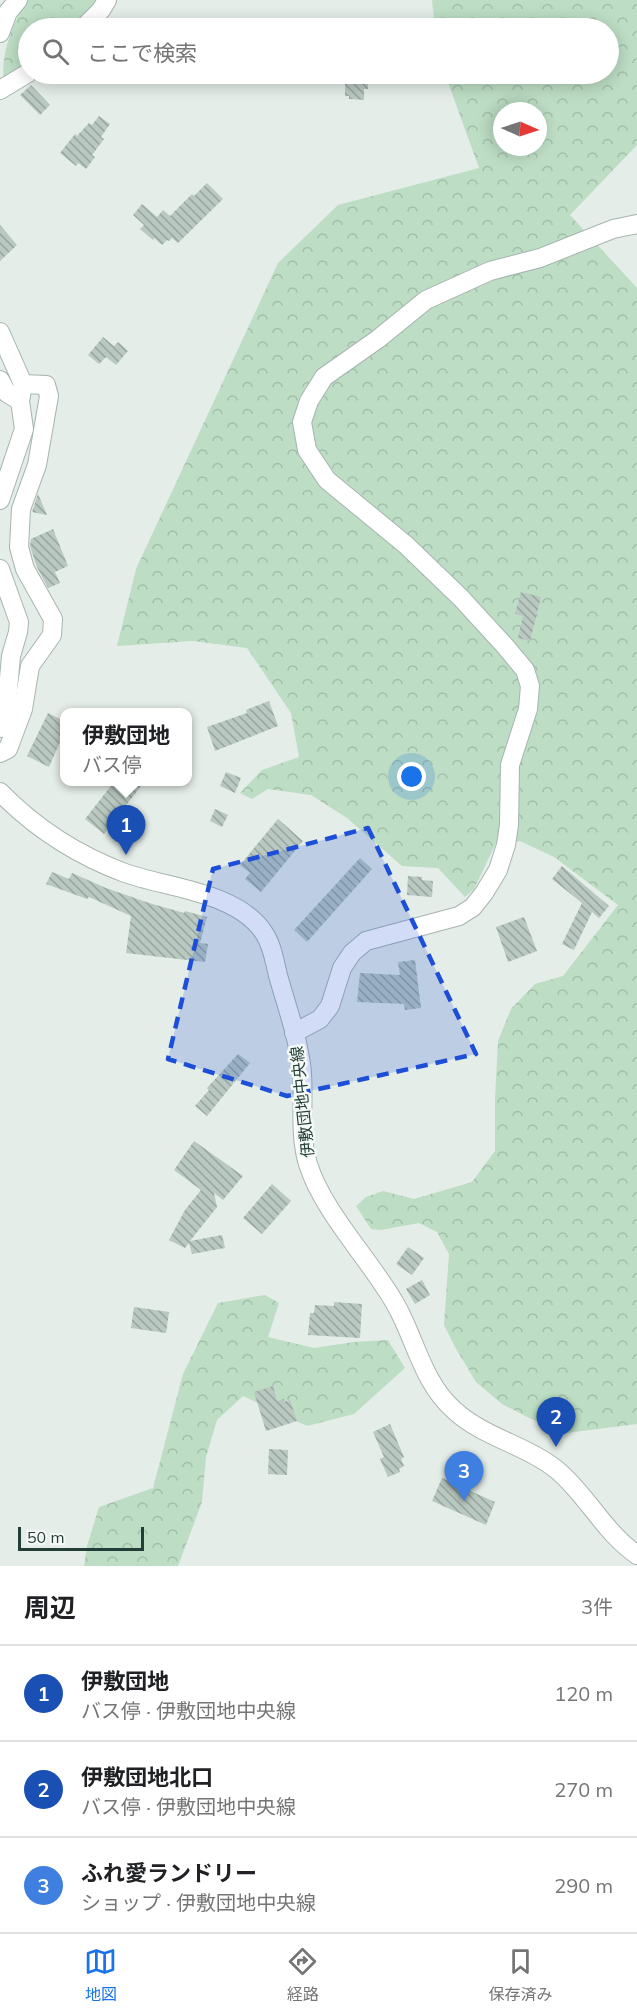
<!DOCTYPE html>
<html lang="ja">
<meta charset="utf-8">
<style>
:root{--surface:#fff;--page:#f6f6f6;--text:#202124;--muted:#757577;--line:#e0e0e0;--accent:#1a73e8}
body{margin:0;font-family:Mulish,"Noto Sans JP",sans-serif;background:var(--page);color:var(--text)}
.compass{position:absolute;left:493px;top:102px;width:54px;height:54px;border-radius:50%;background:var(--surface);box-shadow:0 3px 15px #0003;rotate:93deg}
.scale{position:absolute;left:18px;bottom:15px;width:126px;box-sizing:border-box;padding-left:6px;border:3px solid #233e36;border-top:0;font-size:16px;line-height:21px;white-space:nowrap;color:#233e36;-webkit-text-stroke:4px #f4f9f7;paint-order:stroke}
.you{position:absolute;left:412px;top:777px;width:21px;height:21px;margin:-15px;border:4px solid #fff;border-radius:50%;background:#1a73e8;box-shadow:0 0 0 9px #1a73e833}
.badge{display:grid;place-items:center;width:39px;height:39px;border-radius:50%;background:var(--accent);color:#fff;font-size:20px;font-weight:700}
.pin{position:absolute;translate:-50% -50px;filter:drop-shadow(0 2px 3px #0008)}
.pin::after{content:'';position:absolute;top:32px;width:21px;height:18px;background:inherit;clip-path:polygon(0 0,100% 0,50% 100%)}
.popup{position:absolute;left:60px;top:708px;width:132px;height:78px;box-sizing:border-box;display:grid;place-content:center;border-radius:12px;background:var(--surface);filter:drop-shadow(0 2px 4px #0005);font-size:20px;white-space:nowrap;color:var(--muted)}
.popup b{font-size:22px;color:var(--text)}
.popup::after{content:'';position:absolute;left:50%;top:100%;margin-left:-12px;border:12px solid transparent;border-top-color:var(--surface)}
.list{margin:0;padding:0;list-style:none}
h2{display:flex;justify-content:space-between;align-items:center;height:78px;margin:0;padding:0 24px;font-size:26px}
h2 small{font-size:20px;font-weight:400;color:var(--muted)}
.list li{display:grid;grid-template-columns:39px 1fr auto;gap:18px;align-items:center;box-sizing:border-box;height:96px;padding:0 24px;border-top:2px solid var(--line)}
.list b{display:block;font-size:22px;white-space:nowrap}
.list p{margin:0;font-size:20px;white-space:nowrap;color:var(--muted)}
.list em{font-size:20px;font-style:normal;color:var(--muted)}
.icon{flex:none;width:33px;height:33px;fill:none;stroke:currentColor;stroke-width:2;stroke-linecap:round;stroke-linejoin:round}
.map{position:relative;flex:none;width:637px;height:1566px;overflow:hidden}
.search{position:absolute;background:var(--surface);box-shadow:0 3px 15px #0003;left:18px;right:18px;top:18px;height:66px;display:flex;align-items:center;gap:15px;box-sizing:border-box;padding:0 21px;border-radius:33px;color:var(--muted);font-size:22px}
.sheet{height:366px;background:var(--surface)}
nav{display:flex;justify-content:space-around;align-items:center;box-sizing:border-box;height:84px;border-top:2px solid var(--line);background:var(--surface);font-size:16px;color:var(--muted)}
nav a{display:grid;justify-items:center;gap:3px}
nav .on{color:var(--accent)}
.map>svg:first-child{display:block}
.forest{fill:url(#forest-crowns);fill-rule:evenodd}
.building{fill:url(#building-back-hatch)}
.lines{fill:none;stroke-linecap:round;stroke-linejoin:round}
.minor-casing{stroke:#a6b5af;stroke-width:20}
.minor{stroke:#fff;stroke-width:18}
.marked{fill:#1d4ed8;fill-opacity:0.2;stroke:#1d4ed8;stroke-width:4.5;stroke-dasharray:12 8;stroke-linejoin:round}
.labels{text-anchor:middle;stroke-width:5;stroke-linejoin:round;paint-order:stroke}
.street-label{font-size:16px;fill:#233e36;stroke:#f4f9f7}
</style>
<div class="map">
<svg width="637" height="1566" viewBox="0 0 637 1566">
<defs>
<pattern id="forest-crowns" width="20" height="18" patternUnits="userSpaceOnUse" patternTransform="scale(1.5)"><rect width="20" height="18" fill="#bdddc4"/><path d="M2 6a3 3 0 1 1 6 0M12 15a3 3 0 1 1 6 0" fill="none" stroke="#a2bfa9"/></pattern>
<pattern id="building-back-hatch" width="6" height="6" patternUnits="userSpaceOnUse" patternTransform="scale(1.5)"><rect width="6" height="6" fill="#b9c8c1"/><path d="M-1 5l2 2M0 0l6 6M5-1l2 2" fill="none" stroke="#96a49e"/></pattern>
</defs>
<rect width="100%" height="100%" fill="#e4ede8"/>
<g class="forest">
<path d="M28,0H99L75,28H28V65L4,81C0,56 13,20 28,0Z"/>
<path d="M432,0H637V145L570,215L637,288V1424L567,1433L529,1418L502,1404L476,1382L455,1347L444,1325L449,1254L437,1232L419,1223L381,1230L371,1229L356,1206L366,1197L383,1191L414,1199L472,1182L495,1151V1099L498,1041L511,1009L535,984L563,976L618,905L554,857L520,841L496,843L474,889L465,897L438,868L402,866L347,818L311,795L268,789L252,799L240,793L262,770L299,757L291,713L247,648L193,641L117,646L136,569L278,263L338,205L479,168L445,74H608V28H435ZM502,111H538V147H502Z"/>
<path d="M265,1295L279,1303L268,1337L314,1348L354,1342L388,1340L405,1368L354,1414L307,1426L243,1396L217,1420L206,1457L202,1502L178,1566H84L87,1546L99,1507L153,1488L183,1374L218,1303Z"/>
</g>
<g class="building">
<path d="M348,74H368V89H364V100L349,99V96H345V81L348,82Z"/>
<path d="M31,85L50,105L40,115L20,95Z"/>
<path d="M99,116L110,124L101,137L104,139L92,155L95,157L86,169L78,163L76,166L60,153L75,134L77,136L89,123L92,125Z"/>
<path d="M207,183L223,199L178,243L172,238L169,241L167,240L162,245L154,238L153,240L140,229L144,225L133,215L142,204L157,217L163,210L170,216L192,194L194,196Z"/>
<path d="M0,225L17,245L0,261Z"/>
<path d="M103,337L114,346L118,342L128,351L116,365L106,357L99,364L88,355Z"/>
<path d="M38,494L47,515L32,512Z"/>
<path d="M53,529L68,566L55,572L60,583L48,588L37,567L30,546L31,539Z"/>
<path d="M521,592L541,597L530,641L518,638L523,616L515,614Z"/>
<path d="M269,701L278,726L215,751L207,727L247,713L246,710Z"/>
<path d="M48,713L64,721V733L49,767L27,756Z"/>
<path d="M226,772L241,778L235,793L220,786Z"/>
<path d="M114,782H144L104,834L85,819Z"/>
<path d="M215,809L228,815L222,827L210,821Z"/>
<path d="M278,819L303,841L261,892L245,879L250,873L240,865Z"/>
<path d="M360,858L372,869L307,942L294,930Z"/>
<path d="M562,866L609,906L599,918L592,912L574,950L562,944L582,903L552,879Z"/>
<path d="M52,872L69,879L72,873L106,888L149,903L184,913L185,911L207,917L200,943L208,944L205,962L126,953L131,916L89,897L87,899L46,884Z"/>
<path d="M408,876L422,877V880L433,881L432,897L407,895Z"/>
<path d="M524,917L537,951L508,962L496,927Z"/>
<path d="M415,960L421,1008L405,1010L404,1004L357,1002L360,973L400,975L398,962Z"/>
<path d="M238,1054L250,1063L207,1116L195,1106L209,1090L207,1088Z"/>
<path d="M194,1141L243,1176L223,1200L214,1193L217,1207L190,1241L222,1235L225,1248L192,1254L189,1243L185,1248L169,1240L185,1210L201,1190L174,1170Z"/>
<path d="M272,1184L291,1201L262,1234L243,1218Z"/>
<path d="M408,1247L424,1258L412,1275L396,1264Z"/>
<path d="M422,1280L430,1295L415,1304L406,1289Z"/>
<path d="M334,1302L362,1304L360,1338L308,1335L310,1313H314L315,1305L334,1306Z"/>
<path d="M134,1307L169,1312L166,1333L131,1328Z"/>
<path d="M273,1386L277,1401L284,1399V1402L290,1400L297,1421L266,1431L254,1392Z"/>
<path d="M390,1424L404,1457L401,1459L404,1466L399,1469L400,1472L388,1477L380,1459L384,1457L373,1432Z"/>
<path d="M269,1449L288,1450L287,1475L268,1474Z"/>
<path d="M442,1478L495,1502L486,1525L432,1501Z"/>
</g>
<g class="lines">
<g class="minor-casing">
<g id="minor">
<path d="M83,28L101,10L107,0"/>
<path d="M0,33L8,12L18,0"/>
<path d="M0,90L28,73"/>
<path d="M0,332L23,384L20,401L7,393L0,380"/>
<path d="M0,500L24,429L20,401"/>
<path d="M0,569L19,622L18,632L11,656L7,701L0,728"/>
<path d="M0,753L8,749L23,709L30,666L52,635L53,619L25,569L19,547L21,509L37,465L49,396L46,385L23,384"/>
<path d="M0,792C35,828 77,855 125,873C167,888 238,892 264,933C273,946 275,965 279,979C288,1010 299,1041 302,1073C304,1103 299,1134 308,1164C321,1206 360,1249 384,1286C391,1296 398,1308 403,1319C418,1351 427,1387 455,1411C485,1438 526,1445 557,1470C587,1495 604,1532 637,1555"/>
<path d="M294,1033L320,1019L330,1006L342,968L352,953L366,941L459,916L473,907L484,893L498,870L506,845L509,825L510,765L528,709L530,686L525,670L505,646L461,598L406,545L327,480L307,450L302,422L309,401L324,377L378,339L426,300L490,271L540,258L613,229L637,224"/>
</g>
</g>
<use href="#minor" class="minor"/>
</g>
<path class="marked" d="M368,828L476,1054L287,1096L168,1059L213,869Z"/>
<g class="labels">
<g class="street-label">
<text transform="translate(302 1102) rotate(-96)" y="6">伊敷団地中央線</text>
</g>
</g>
</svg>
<svg class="compass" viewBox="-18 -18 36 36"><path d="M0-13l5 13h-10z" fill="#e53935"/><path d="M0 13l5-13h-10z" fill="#757577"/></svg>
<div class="scale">50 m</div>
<div class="you"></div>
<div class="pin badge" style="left:126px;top:855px;background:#1a4fb4">1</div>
<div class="popup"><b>伊敷団地</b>バス停</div>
<div class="pin badge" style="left:556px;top:1447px;background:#1a4fb4">2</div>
<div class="pin badge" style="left:464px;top:1501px;background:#3f7fe0">3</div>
<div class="search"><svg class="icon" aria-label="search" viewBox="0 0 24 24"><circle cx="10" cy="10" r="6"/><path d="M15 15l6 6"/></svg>ここで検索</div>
</div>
<section class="sheet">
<h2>周辺<small>3件</small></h2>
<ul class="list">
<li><span class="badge" style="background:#1a4fb4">1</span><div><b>伊敷団地</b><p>バス停 · 伊敷団地中央線</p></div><em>120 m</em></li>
<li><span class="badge" style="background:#1a4fb4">2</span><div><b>伊敷団地北口</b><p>バス停 · 伊敷団地中央線</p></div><em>270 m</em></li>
<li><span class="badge" style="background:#3f7fe0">3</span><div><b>ふれ愛ランドリー</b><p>ショップ · 伊敷団地中央線</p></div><em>290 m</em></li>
</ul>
</section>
<nav>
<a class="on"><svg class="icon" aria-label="map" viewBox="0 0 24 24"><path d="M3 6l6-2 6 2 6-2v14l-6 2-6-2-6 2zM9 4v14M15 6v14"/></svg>地図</a>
<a><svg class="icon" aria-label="directions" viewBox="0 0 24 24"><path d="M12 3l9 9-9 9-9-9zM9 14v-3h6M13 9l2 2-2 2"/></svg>経路</a>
<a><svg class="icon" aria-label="saved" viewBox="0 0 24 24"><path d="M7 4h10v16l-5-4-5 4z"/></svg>保存済み</a>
</nav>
